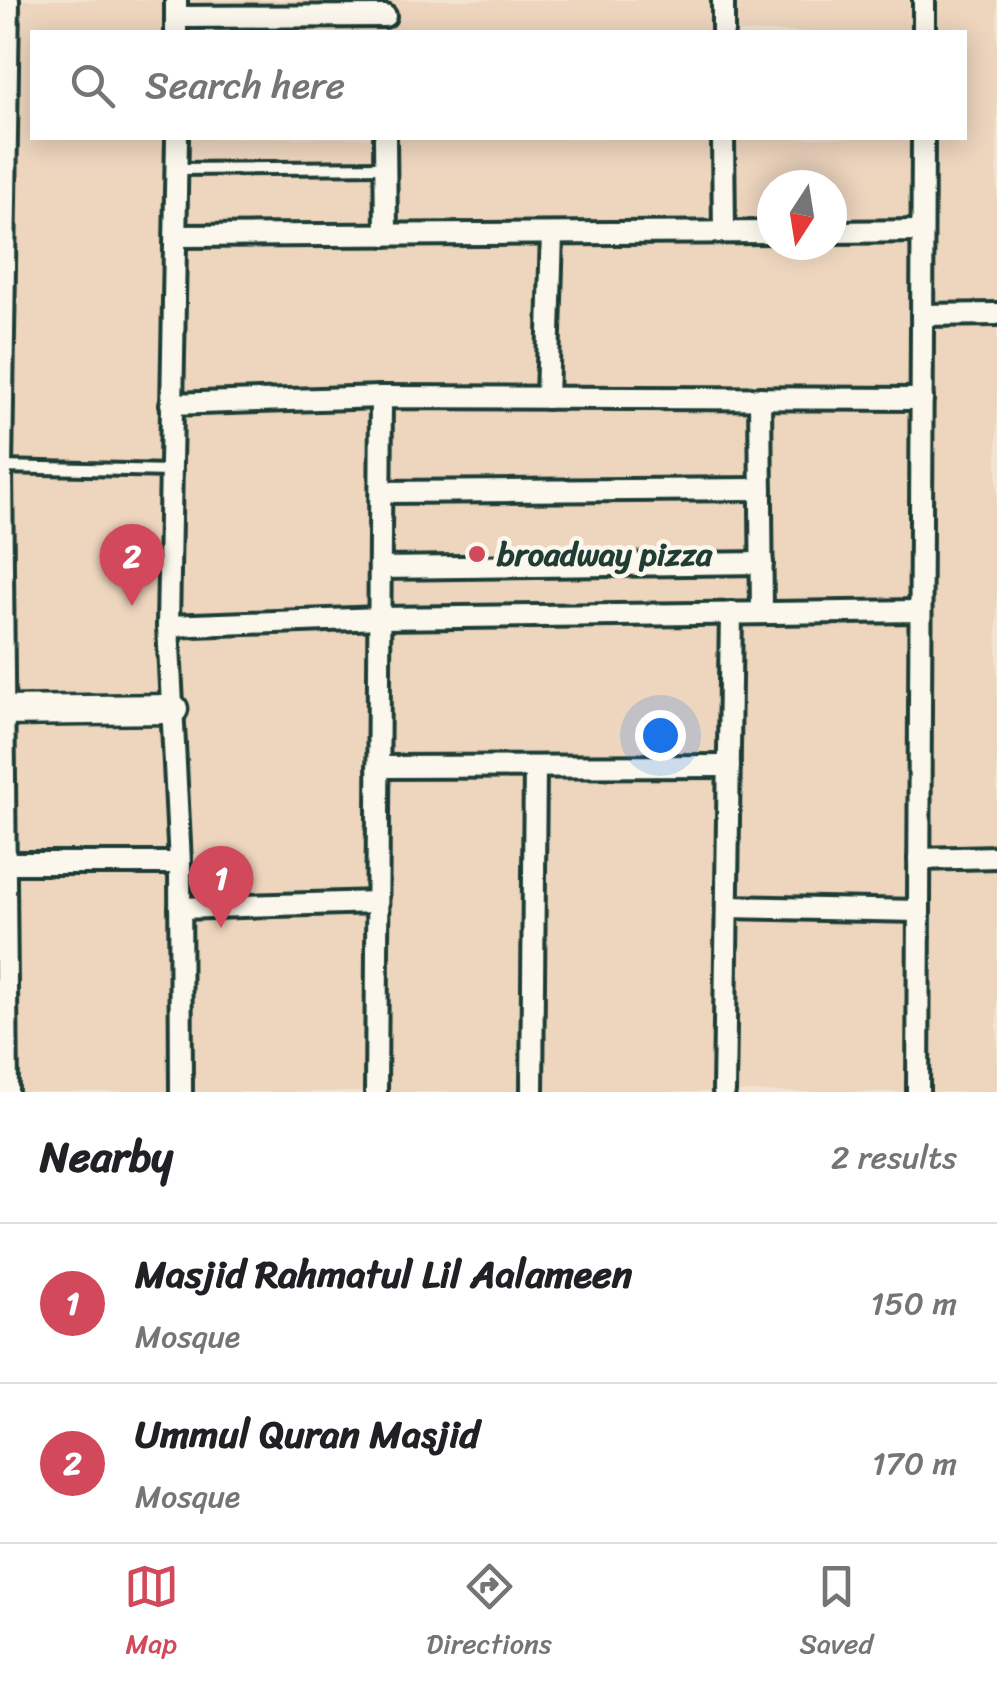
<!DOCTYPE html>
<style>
:root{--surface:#fff;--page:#f2f2f2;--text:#202124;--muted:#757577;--line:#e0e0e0;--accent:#d1495b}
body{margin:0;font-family:Sriracha,sans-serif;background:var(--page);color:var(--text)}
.compass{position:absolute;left:757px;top:170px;width:90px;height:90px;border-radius:50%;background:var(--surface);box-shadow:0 5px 25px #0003;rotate:192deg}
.you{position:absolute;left:660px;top:735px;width:35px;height:35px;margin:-25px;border:8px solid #fff;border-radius:50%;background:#1a73e8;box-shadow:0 0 0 15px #1a73e833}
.badge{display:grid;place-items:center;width:65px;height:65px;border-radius:50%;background:var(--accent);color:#fff;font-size:32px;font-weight:700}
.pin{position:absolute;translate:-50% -82px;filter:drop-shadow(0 2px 5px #0008)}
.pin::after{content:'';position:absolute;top:52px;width:35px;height:30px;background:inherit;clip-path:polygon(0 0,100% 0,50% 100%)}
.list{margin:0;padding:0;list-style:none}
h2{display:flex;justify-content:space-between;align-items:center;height:130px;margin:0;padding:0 40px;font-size:42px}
h2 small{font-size:32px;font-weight:400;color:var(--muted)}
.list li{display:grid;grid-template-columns:65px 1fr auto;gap:30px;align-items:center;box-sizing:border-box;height:160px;padding:0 40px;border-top:2px solid var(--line)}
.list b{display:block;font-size:38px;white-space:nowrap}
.list p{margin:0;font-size:32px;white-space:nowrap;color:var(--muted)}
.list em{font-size:32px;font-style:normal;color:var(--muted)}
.icon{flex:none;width:55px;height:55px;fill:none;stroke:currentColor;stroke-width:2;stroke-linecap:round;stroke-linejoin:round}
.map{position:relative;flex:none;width:997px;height:1092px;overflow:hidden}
.search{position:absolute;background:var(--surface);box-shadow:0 5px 25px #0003;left:30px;right:30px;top:30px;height:110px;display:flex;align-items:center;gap:25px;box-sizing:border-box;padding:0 35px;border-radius:0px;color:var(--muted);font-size:38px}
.sheet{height:450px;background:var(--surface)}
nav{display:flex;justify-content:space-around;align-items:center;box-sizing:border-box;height:140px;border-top:2px solid var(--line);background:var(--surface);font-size:28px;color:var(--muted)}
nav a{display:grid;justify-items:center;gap:5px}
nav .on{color:var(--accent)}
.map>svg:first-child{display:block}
.built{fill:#edd5be;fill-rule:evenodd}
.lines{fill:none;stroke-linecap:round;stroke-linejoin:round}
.lane-casing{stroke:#1f3d34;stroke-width:18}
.street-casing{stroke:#1f3d34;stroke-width:28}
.secondary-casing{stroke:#1f3d34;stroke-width:35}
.lane{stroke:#fbf7ec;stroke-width:10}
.street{stroke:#fbf7ec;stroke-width:20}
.secondary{stroke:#fbf7ec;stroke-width:28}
.poi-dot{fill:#d1495b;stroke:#fbf7ec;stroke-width:4}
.labels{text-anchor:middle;stroke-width:9;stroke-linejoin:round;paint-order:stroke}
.poi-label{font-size:32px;font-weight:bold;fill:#1f3d34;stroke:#fbf7ec;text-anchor:start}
</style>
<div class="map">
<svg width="997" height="1092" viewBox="0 0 997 1092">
<rect width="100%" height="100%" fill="#f3e3d1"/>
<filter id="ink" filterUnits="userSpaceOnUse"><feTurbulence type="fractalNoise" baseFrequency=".01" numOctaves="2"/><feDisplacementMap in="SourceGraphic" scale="20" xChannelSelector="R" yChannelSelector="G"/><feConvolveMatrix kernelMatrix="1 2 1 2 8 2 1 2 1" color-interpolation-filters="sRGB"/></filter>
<g filter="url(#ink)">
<path class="built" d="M0,0H997V1092H0ZM32,32H964V138H32ZM772,185H832V245H772Z"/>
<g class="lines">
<g class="lane-casing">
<g id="lane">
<path d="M177,169L385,167"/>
<path d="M1,467L170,471"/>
</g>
</g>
<g class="street-casing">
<g id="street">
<path d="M176,0V32"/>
<path d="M723,0V32"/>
<path d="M176,17L385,16"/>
<path d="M924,32V0"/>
<path d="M177,138L168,626L180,863L181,1092"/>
<path d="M385,138L386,235"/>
<path d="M723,138L724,232"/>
<path d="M832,232L922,231"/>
<path d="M177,236L772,232"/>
<path d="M922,315L997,314"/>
<path d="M547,398L552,234"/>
<path d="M760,398L762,613"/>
<path d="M171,404L381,397L922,399"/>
<path d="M381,492L761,489"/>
<path d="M380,568L762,563"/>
<path d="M168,626L380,618L920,611"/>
<path d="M378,767L729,766"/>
<path d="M919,859L997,857"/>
<path d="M0,863H180"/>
<path d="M727,907L919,911"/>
<path d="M180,908L377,902"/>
<path d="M7,1092L1,467L8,0"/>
<path d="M376,1092L381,397"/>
<path d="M532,1092L535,767"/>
<path d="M724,1092L731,613"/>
<path d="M918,1092L923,138"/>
</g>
</g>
<g class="secondary-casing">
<path id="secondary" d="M0,711L173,709"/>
</g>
<use href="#lane" class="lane"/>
<use href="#street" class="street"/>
<use href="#secondary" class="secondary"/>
</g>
</g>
<circle class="poi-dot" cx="477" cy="554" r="10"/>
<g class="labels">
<g class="poi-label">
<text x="497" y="565">broadway pizza</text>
</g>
</g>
</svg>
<svg class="compass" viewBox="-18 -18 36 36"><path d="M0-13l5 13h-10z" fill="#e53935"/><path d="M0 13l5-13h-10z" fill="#757577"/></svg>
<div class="you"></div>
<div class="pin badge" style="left:221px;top:928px">1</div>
<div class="pin badge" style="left:132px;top:606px">2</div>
<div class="search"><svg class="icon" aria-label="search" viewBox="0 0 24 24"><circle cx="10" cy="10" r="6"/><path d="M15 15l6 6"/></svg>Search here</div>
</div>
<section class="sheet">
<h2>Nearby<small>2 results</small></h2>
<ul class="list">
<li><span class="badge">1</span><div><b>Masjid Rahmatul Lil Aalameen</b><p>Mosque</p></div><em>150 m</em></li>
<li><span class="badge">2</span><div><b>Ummul Quran Masjid</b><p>Mosque</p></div><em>170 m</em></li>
</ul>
</section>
<nav>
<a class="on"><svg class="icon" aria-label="map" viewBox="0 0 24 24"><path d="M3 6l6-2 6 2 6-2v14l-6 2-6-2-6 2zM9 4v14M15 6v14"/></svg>Map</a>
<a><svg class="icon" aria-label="directions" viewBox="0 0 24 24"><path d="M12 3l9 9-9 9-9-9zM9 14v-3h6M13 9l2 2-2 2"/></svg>Directions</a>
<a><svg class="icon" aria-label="saved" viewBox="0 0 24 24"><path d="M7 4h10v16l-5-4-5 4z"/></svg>Saved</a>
</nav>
